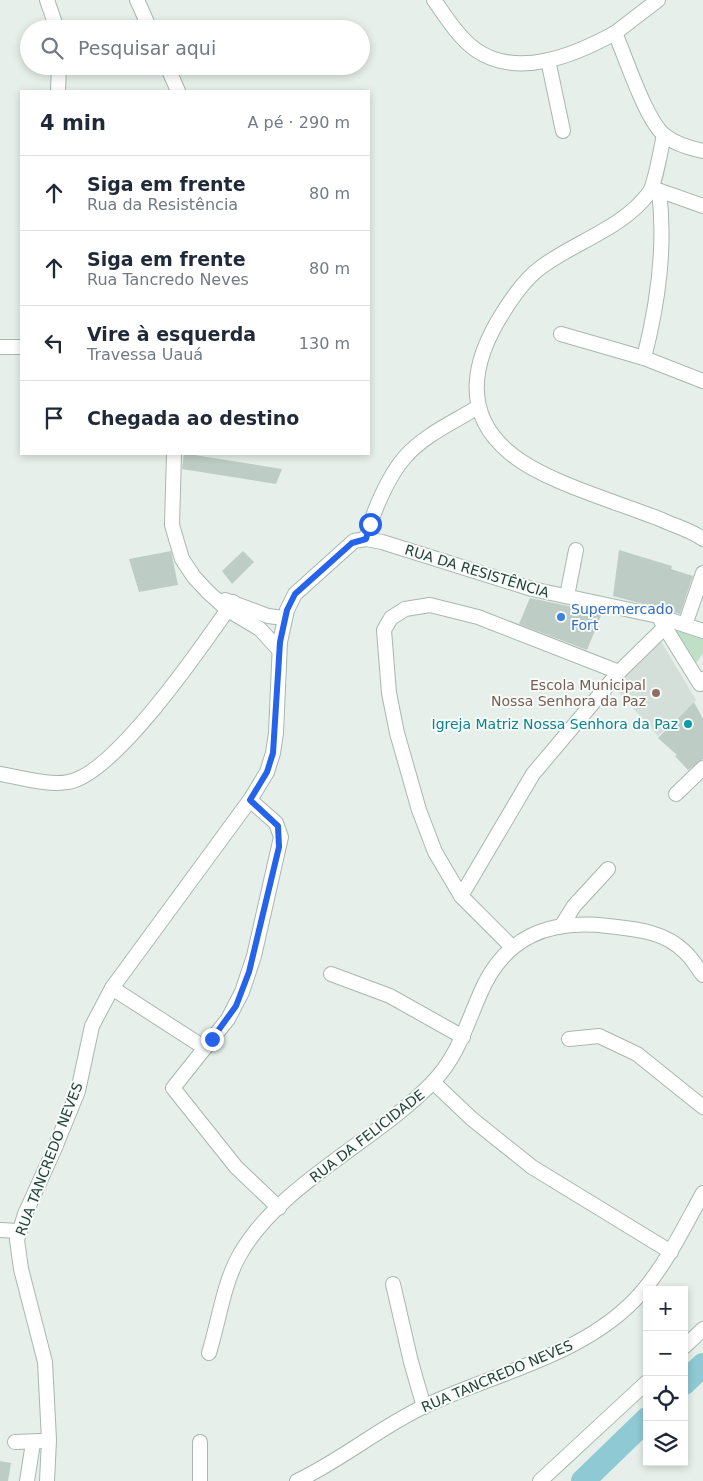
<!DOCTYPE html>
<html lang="pt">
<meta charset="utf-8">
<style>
:root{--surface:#fff;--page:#f2f2f3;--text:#1f2937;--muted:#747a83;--line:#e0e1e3}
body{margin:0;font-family:"DejaVu Sans",sans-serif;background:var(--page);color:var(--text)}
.controls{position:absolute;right:15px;bottom:15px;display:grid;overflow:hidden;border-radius:0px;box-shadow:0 2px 8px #0003}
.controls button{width:45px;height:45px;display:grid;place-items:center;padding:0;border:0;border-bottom:1px solid var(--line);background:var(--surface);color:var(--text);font:25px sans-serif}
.stop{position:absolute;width:15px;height:15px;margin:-11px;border:4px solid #2563eb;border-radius:50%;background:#fff}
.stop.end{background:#2563eb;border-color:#fff;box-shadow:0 1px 5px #0008}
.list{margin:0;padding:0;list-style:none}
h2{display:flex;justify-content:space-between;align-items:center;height:65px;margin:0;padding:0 20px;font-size:21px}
h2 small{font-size:16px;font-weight:400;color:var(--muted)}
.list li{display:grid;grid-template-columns:32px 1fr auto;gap:15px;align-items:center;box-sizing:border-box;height:75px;padding:0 20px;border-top:1px solid var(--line)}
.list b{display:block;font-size:19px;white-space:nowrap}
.list p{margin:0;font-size:16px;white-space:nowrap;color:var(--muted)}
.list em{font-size:16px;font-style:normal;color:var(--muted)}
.icon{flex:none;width:28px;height:28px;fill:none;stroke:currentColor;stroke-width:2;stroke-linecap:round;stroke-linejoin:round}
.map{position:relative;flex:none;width:703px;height:1481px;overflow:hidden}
.search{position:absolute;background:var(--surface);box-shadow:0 2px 8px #0003;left:20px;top:20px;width:350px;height:55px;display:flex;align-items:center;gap:12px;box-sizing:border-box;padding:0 18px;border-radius:28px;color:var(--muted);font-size:19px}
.panel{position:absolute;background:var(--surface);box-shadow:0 2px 8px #0003;left:20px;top:90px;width:350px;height:365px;border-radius:0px}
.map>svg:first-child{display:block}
.built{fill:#d4dfd9}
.green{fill:#bfdfc7}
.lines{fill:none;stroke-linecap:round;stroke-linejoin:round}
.river{stroke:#8fc9d3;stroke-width:24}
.building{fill:#beccc6}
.minor-casing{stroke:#a8b7b1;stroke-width:16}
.minor{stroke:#fff;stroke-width:14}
.route{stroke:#2563eb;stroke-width:6}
.shop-dot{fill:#3f7fe0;stroke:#f7fbf9;stroke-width:2}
.education-dot{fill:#8d6e63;stroke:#f7fbf9;stroke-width:2}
.culture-dot{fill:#0f9aa8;stroke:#f7fbf9;stroke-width:2}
.labels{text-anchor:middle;stroke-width:4;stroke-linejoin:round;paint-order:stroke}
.street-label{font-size:14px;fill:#244139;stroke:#f7fbf9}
.shop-label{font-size:14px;fill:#366cbe;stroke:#f7fbf9;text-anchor:start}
.education-label{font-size:14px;fill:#785e54;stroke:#f7fbf9;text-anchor:end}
.culture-label{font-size:14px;fill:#0d838f;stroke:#f7fbf9;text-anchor:end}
</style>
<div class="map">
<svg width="703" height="1481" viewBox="0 0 703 1481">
<rect width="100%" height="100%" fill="#e6efea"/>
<path class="built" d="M659,638L696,700L658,736L613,686Z"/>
<path class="green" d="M669,623L703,636V653L696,663Z"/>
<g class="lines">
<g class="river">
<path d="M684,1383L703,1365"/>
<path d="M583,1481L647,1419"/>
</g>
</g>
<g class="building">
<path d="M184,454H188L282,469L276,484L182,469Z"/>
<path d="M619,550L672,566L671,569L693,576L680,614L613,596Z"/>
<path d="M171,551L178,585L139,592L129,559Z"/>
<path d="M243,551L254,562L232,584L222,571Z"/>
<path d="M530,598L602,613L587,650L519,624Z"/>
<path d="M694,702L703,719V759L688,770L675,756L677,755L658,738Z"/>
<path d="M0,1461L11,1463L8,1481H0Z"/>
</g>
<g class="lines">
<g class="minor-casing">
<g id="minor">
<path d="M47,0L57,29"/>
<path d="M137,0L150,29"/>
<path d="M434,0C446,17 459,38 476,50C518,79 575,55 615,33C626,58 645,118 664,135C675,144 689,148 703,151"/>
<path d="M615,33L658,0"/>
<path d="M548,60L563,131"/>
<path d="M167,66L178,91"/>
<path d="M58,91L59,66"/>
<path d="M664,135C661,148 655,185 649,193C622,229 574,242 540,268C525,279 514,295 504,311C473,359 460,412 510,453C544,482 618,502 662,520C675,526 691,530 703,539"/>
<path d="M652,188L703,206"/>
<path d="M561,334L644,358L703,381"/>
<path d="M0,347H21"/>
<path d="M644,358C658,303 666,248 659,191"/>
<path d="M174,454L172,525L182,559L194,577L208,592L228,610L260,629L279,650"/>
<path d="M366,539C372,514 388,476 405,457C424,435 454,422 478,407"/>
<path d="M567,596L576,550"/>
<path d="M225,600L268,616L284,618"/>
<path d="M661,621L700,684L703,679"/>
<path d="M685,625L703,573"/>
<path d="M0,774C19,777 49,786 68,782C115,775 205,642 233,602"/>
<path d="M676,794L703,768"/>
<path d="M250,800L276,823L281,837L254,956L242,992L228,1019L173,1088L236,1167L279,1208"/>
<path d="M461,896L533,774L619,672L665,627"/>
<path d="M562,925L574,906L608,869"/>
<path d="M512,947L461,896L435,852L419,810L397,733L389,693L384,630L391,618L405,609L430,605L478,617L619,672"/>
<path d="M331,974L390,996L463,1037"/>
<path d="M112,988L205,1048"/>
<path d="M569,1039L599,1036L637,1054L703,1107"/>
<path d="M433,1082L472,1119L532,1167L671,1252"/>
<path d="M0,1230L19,1231"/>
<path d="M393,1284L411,1362L424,1407"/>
<path d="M684,1347L703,1329"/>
<path d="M209,1353C219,1321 223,1285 239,1256C279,1184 375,1142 432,1083C457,1058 466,1026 480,994C504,937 548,919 608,926C635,929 664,931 685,952C692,958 697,968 703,975"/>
<path d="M15,1442L41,1441"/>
<path d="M27,1481L33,1443"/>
<path d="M47,1481L49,1440L45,1362L21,1269L17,1240L25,1214L54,1150L78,1091L92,1026L112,988L250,800L267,772L273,753L276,733L280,642L287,610L295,594L354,541L366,539L382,542L532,589L658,616L703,631"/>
<path d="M200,1481V1442"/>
<path d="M297,1481C342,1460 380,1427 425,1406C497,1372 587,1355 641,1293C667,1263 684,1227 703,1193"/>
<path d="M540,1481L647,1382"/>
</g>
</g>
<use href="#minor" class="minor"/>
</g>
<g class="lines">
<path class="route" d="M212,1039L236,1006L249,972L279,847L278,826L250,800L267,772L273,753L280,642L287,610L295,594L352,543L366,539L370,524"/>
</g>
<circle class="shop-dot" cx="561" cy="617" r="5"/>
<circle class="education-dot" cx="656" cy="693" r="5"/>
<circle class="culture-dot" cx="688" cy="724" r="5"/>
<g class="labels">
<g class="street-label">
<text transform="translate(477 571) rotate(17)" y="5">RUA DA RESISTÊNCIA</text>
<text transform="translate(367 1136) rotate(-38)" y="5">RUA DA FELICIDADE</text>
<text transform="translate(49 1159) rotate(-69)" y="5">RUA TANCREDO NEVES</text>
<text transform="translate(497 1376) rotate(-23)" y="5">RUA TANCREDO NEVES</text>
</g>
<g class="shop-label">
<text x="571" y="614">Supermercado<tspan x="571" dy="16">Fort</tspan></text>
</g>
<g class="education-label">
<text x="646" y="690">Escola Municipal<tspan x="646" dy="16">Nossa Senhora da Paz</tspan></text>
</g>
<g class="culture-label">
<text x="678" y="729">Igreja Matriz Nossa Senhora da Paz</text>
</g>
</g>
</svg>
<div class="controls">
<button>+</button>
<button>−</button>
<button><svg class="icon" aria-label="locate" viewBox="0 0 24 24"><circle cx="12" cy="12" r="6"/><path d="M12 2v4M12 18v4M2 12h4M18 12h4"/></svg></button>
<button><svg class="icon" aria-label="layers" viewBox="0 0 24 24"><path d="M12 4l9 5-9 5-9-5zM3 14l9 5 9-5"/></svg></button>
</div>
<div class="stop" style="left:370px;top:524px"></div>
<div class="stop end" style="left:212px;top:1039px"></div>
<div class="search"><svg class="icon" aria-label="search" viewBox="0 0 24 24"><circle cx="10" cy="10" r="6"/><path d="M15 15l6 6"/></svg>Pesquisar aqui</div>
<section class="panel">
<h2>4 min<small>A pé · 290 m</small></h2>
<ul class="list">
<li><svg class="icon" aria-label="ahead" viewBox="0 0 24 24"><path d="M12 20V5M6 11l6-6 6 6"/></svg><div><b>Siga em frente</b><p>Rua da Resistência</p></div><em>80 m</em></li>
<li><svg class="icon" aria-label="ahead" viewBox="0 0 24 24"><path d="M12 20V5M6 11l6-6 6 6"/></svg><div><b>Siga em frente</b><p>Rua Tancredo Neves</p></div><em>80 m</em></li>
<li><svg class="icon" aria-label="left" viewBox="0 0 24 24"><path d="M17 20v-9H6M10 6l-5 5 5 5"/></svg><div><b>Vire à esquerda</b><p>Travessa Uauá</p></div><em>130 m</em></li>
<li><svg class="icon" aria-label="arrive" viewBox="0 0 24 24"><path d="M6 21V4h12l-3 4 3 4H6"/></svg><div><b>Chegada ao destino</b></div></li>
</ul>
</section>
</div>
